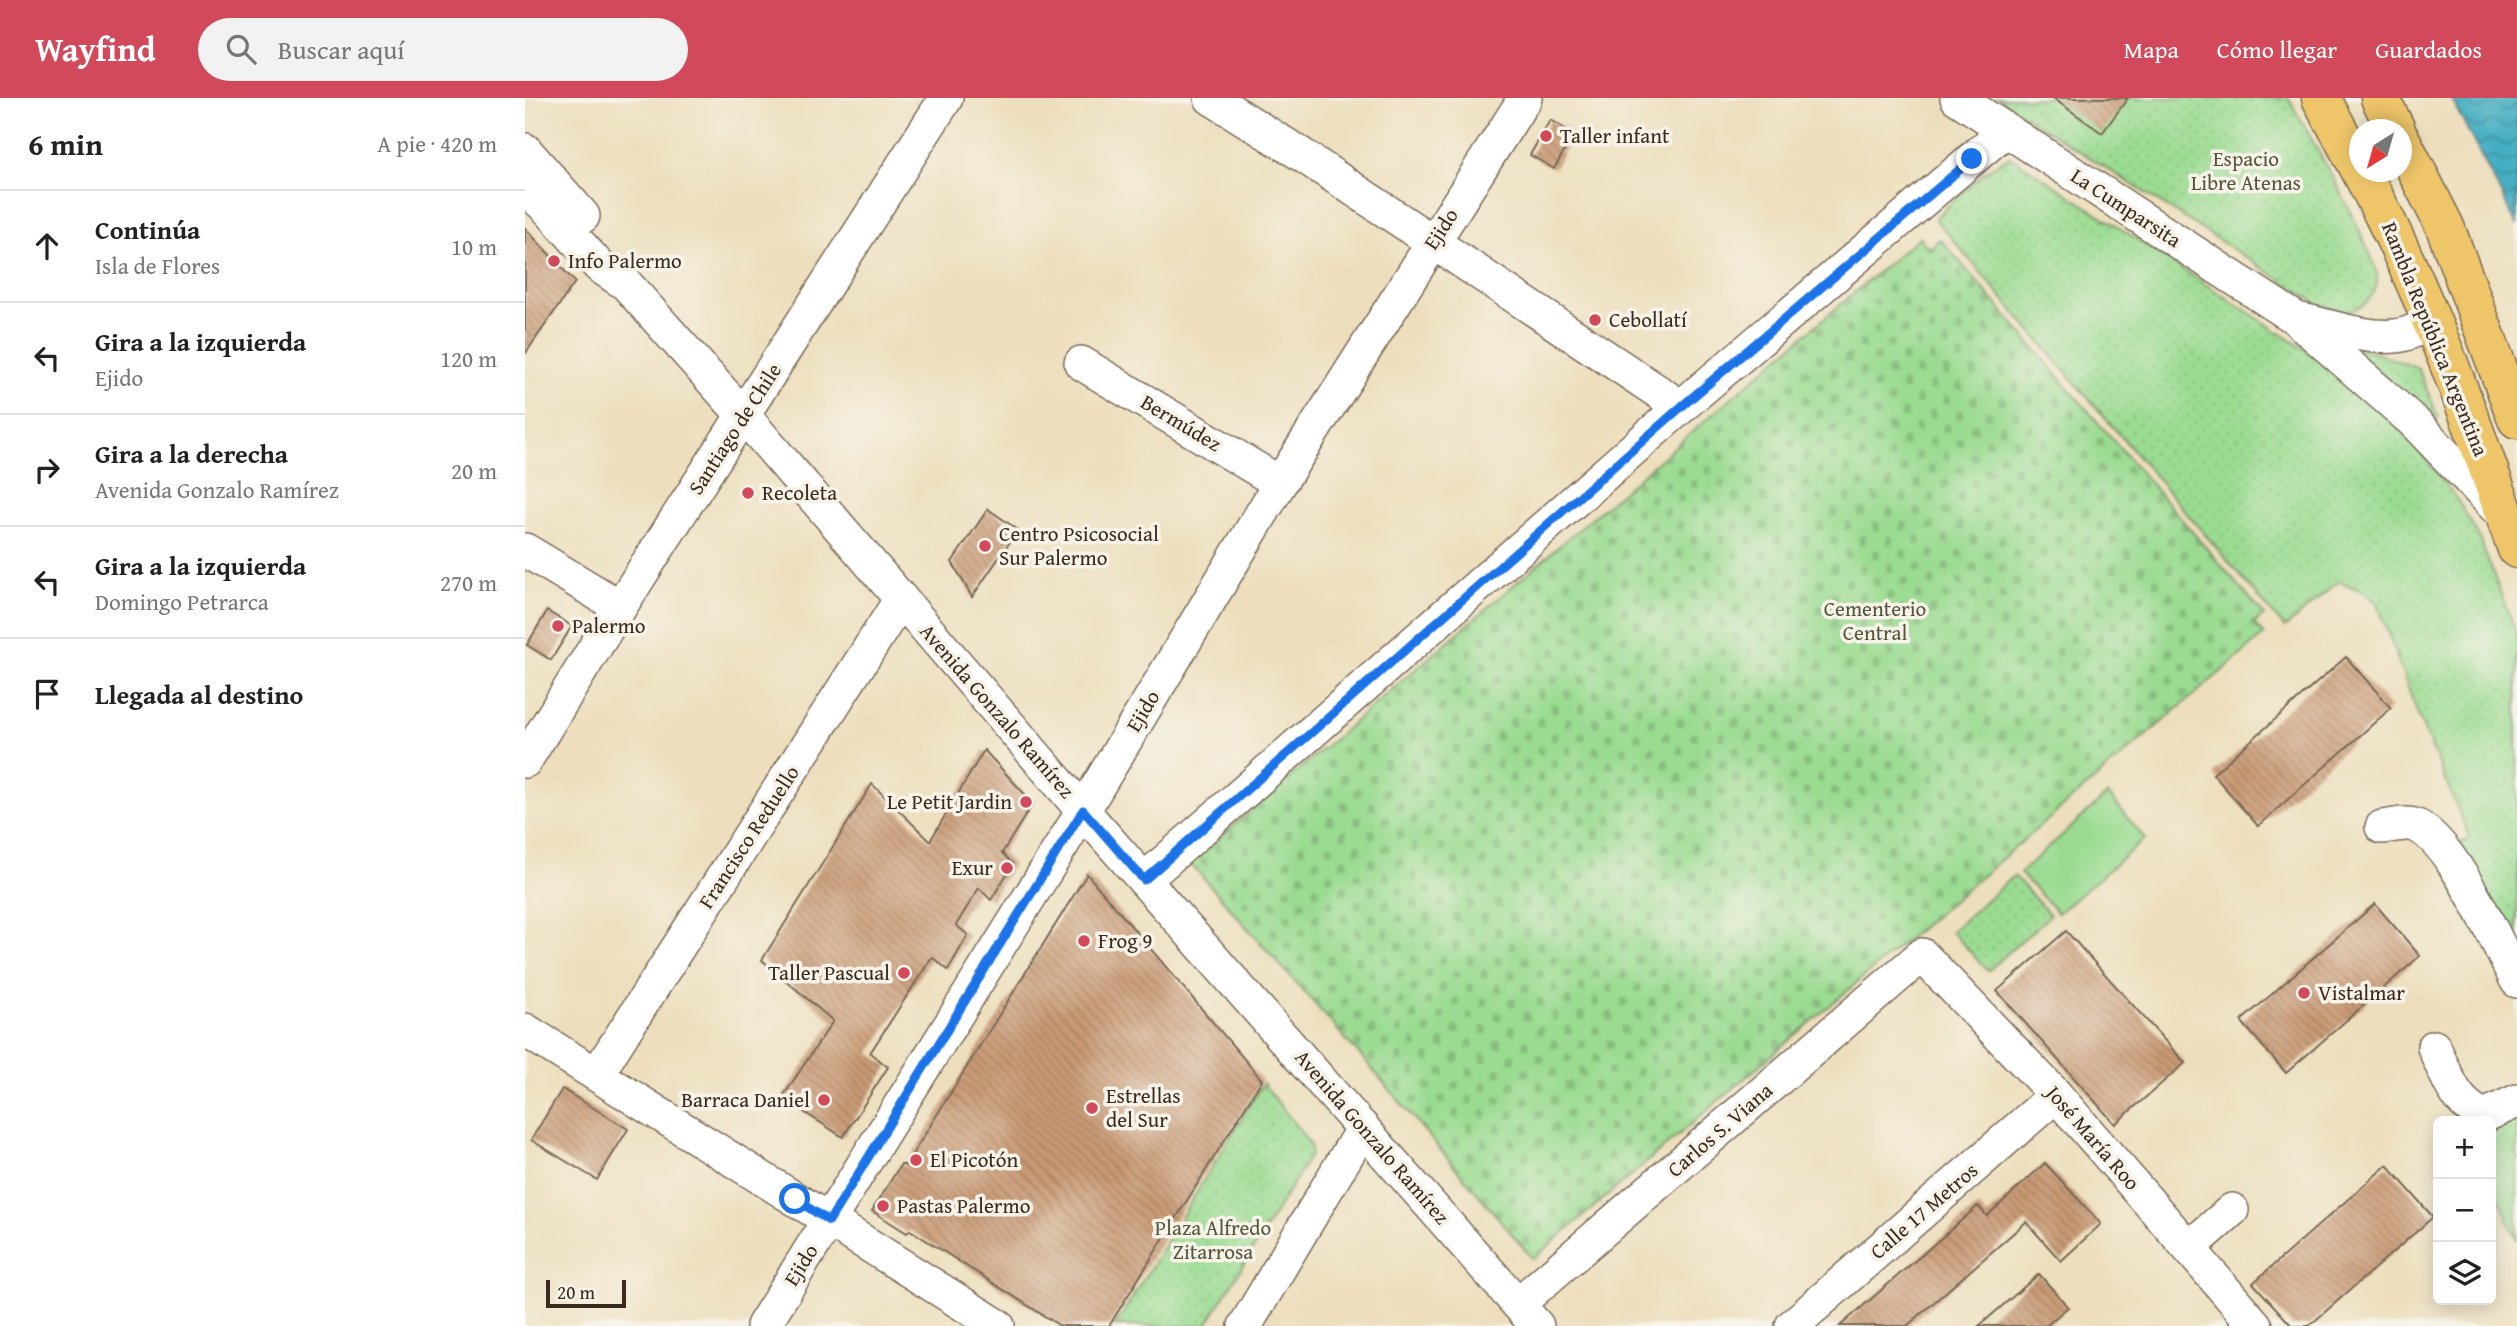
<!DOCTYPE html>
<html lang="es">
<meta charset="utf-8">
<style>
:root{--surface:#fff;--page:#f2f2f2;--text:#222;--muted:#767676;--line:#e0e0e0;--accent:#d1495b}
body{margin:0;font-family:"Gentium Book Plus",serif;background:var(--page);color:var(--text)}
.controls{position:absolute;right:21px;bottom:21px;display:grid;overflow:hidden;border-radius:10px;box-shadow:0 4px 18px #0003}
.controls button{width:63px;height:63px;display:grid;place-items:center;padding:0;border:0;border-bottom:2px solid var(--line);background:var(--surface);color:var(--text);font:35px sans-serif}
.compass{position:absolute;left:1824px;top:21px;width:63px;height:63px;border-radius:50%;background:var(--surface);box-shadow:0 4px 18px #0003;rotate:217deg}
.scale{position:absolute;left:21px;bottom:18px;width:80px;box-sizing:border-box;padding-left:7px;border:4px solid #3b2a1e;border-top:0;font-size:19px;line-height:24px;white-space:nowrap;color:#3b2a1e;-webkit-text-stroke:5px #f7f3e8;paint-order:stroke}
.stop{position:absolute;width:21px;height:21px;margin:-16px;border:5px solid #1a73e8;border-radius:50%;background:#fff}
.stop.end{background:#1a73e8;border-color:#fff;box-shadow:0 2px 7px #0008}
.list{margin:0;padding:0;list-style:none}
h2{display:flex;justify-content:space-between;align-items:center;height:91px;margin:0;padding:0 28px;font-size:30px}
h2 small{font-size:23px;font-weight:400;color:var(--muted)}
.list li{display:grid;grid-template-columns:46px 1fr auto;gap:21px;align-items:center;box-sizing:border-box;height:112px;padding:0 28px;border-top:2px solid var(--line)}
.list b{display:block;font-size:26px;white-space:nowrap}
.list p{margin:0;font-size:23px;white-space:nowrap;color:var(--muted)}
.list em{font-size:23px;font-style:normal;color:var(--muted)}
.icon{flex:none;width:38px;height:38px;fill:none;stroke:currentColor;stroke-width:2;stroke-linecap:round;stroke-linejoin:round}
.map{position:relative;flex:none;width:1992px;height:1228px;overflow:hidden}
header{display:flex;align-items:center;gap:42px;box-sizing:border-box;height:98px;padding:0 35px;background:var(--accent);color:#fff}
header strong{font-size:33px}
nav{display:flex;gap:38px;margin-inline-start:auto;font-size:24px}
.search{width:490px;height:63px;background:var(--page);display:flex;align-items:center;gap:18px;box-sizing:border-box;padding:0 24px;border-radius:38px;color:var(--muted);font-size:26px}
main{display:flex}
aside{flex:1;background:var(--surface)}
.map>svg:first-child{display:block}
.grass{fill:url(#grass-dots);stroke:#6a8258;stroke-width:2}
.cemetery{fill:url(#cemetery-stones);stroke:#6a8258;stroke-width:2}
.pitch{fill:#9adb91;stroke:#6a8258;stroke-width:2}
.water{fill:url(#water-waves);stroke:#406c70;stroke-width:2}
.building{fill:url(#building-back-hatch)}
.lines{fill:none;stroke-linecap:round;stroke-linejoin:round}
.minor-casing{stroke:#796956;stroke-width:36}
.major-casing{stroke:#796956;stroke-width:41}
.minor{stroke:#fff;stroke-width:33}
.major{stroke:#eec569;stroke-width:38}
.route{stroke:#1a73e8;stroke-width:9}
.poi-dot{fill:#d1495b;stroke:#f7f3e8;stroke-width:2.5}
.labels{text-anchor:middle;stroke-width:7;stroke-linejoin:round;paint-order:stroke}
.poi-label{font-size:21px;fill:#3b2a1e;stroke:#f7f3e8;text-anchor:start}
.park-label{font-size:21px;fill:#53563b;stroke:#f7f3e8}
.street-label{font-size:21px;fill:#3b2a1e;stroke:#f7f3e8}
</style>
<header>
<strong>Wayfind</strong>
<div class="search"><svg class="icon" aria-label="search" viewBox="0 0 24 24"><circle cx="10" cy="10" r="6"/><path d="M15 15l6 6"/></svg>Buscar aquí</div>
<nav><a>Mapa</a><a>Cómo llegar</a><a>Guardados</a></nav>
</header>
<main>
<aside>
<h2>6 min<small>A pie · 420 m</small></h2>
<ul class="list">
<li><svg class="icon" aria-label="ahead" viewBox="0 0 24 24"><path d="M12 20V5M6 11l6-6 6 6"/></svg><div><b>Continúa</b><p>Isla de Flores</p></div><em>10 m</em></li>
<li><svg class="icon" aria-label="left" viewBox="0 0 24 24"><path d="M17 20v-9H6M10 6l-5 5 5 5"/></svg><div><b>Gira a la izquierda</b><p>Ejido</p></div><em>120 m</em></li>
<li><svg class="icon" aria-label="right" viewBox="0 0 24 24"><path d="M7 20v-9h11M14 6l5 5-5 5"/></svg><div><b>Gira a la derecha</b><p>Avenida Gonzalo Ramírez</p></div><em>20 m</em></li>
<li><svg class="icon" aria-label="left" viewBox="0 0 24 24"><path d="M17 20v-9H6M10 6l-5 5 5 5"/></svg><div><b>Gira a la izquierda</b><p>Domingo Petrarca</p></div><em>270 m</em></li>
<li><svg class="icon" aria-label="arrive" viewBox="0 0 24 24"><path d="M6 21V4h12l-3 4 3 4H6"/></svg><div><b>Llegada al destino</b></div></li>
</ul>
</aside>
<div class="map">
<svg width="1992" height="1228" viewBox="0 0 1992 1228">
<defs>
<pattern id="grass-dots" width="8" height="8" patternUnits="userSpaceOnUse" patternTransform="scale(1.75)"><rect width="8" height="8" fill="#9adb91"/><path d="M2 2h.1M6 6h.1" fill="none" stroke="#86bc7d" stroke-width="1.8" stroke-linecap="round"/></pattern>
<pattern id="cemetery-stones" width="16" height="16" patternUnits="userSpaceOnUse" patternTransform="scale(1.75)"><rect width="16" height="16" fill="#9adb91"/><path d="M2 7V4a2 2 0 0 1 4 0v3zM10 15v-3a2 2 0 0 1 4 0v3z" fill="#86bc7d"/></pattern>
<pattern id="water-waves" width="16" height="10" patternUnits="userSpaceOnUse" patternTransform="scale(1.75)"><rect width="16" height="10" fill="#44afc3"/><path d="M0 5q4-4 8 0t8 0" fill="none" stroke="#3a8f9e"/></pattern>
<pattern id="building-back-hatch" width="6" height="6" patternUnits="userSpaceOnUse" patternTransform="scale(1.75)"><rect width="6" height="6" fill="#c99a75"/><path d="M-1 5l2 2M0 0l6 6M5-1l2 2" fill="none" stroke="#a47e5f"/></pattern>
</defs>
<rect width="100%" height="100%" fill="#f7f3e8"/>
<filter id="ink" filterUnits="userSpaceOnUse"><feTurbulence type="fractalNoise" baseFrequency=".0143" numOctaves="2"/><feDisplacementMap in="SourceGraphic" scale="14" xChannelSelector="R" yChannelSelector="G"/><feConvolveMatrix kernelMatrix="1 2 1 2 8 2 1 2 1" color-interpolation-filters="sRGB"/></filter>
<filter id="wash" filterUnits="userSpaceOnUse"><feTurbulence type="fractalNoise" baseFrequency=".00686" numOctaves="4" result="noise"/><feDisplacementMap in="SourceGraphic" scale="28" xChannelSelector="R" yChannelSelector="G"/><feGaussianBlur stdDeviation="1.57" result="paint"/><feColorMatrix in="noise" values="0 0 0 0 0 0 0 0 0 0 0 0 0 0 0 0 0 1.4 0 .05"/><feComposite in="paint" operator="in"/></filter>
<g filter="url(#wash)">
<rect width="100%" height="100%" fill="#eddfbd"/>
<g class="grass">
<path d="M1472,0H1763C1788,43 1813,87 1834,132C1840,146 1849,161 1852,177C1853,184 1851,191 1847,197C1835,217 1815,214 1795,207Z"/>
<path d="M1486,59L1793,260L1880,335L1931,400L1952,435L1992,537V863L1926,750L1945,740L1893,617L1852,505L1839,494L1814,483L1760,530L1410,121C1423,107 1470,62 1486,59Z"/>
<path d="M1820,244L1893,270L1913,319L1911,324Z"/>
<path d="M1489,778L1525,817L1463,873L1426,833Z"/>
<path d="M738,985L785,1046L786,1056L681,1228H590Z"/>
<path d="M1992,1016V1142L1966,1082V1030Z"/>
</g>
<path class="cemetery" d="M1394,139L1404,151L1415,141L1739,517L1729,526L1739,537L1008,1161L842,965L665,765Z"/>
<path class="pitch" d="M1583,696L1620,741L1533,815L1495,775Z"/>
<path class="water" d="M1926,0H1992V127Z"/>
<g id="blocks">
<g class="building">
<path d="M1528,0H1603L1577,35Z"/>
<path d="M1025,22L1049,36L1029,71L1005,57Z"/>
<path d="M0,130L50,184L0,256Z"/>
<path d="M463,411L493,432L447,499L427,464Z"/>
<path d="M22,513L47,528L26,562L2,547Z"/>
<path d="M1821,559L1866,610L1733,728L1688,676Z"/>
<path d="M459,652L508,705L477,755L488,766L466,802L454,790L431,827L443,837L423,872L407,859L345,955L363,969L318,1039L257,1000L308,923L237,862L347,686L405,743Z"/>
<path d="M562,776L737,982L584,1228H535L385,1132L382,1135L347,1113L376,1066L380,1068Z"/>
<path d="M1850,806L1895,858L1761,975L1716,923Z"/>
<path d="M1541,833L1660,965L1590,1026L1472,893Z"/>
<path d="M37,991L103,1031L72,1082L6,1042Z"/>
<path d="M1520,1065L1576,1126L1536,1163L1501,1124L1382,1228H1315L1453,1108L1462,1118Z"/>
<path d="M1862,1067L1908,1119L1784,1228H1767L1728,1185Z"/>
<path d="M1514,1176L1543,1209L1521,1228H1454Z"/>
</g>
</g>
</g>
<g filter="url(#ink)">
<use href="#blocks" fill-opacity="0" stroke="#796956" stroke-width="2"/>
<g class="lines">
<g class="minor-casing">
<g id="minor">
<path d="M686,0L774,55L1156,309"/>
<path d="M1432,0L1770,220L1889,324L1978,417"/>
<path d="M0,52L58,118"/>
<path d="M0,90L24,112L74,168L101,186L219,318L558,713L1012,1228"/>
<path d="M1772,221C1803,227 1839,241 1870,238C1884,237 1895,230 1906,223"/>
<path d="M556,265L755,385"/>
<path d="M0,452L95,509"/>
<path d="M0,663L95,509L421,0"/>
<path d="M1857,729C1867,728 1880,724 1889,727C1925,737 1974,849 1992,883"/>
<path d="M619,782L1156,309L1481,32"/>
<path d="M0,932L473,1228"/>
<path d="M1909,949C1922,978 1929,1005 1959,1018L1992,1003"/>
<path d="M72,976L376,501"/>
<path d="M1664,1150L1707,1112"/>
<path d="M993,1206L1397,857L1531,997L1731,1228"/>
<path d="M238,1228L558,713L755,385L1000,0"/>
<path d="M720,1228L838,1030"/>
<path d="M1267,1228L1531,997"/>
</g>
</g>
<g class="major-casing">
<g id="major">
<path d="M1796,0L1834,70"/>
<path d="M1855,0L1871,32"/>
<path d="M1876,42L1920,129L1992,321"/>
<path d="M1836,74C1901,193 1947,324 1992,451"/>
</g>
</g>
<use href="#minor" class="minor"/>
<use href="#major" class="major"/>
</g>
</g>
<g class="lines" filter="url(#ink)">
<path class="route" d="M270,1101L304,1123L558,712L619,782L1156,309L1447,61"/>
</g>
<g class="poi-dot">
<circle cx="1021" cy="38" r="7"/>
<circle cx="29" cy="163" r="7"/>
<circle cx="1070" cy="222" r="7"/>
<circle cx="223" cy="395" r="7"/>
<circle cx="460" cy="448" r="7"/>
<circle cx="33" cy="528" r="7"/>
<circle cx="501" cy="704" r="7"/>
<circle cx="482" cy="770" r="7"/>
<circle cx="559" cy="843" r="7"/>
<circle cx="379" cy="875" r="7"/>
<circle cx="1779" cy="895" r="7"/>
<circle cx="299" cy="1002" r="7"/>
<circle cx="567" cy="1010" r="7"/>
<circle cx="391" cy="1062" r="7"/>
<circle cx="358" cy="1108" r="7"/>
</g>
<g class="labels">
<g class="poi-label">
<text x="1035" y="45">Taller infant</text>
<text x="43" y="170">Info Palermo</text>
<text x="1084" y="229">Cebollatí</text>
<text x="237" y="402">Recoleta</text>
<text x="474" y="443">Centro Psicosocial<tspan x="474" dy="24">Sur Palermo</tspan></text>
<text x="47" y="535">Palermo</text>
<text x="487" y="711" text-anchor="end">Le Petit Jardin</text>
<text x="468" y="777" text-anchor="end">Exur</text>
<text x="573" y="850">Frog 9</text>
<text x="365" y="882" text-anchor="end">Taller Pascual</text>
<text x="1793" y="902">Vistalmar</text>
<text x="581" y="1005">Estrellas<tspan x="581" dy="24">del Sur</tspan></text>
<text x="285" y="1009" text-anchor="end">Barraca Daniel</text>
<text x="405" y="1069">El Picotón</text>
<text x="372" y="1115">Pastas Palermo</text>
</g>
<g class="park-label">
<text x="1721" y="68">Espacio<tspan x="1721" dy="24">Libre Atenas</tspan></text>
<text x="1350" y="518">Cementerio<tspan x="1350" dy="24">Central</tspan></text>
<text x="688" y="1137">Plaza Alfredo<tspan x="688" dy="24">Zitarrosa</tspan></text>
</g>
<g class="street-label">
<text transform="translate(1601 110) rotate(33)" y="7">La Cumparsita</text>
<text transform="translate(916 131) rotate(-57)" y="7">Ejido</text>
<text transform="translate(1910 241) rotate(68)" y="7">Rambla República Argentina</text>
<text transform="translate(656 325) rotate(31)" y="7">Bermúdez</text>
<text transform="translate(210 331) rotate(-57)" y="7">Santiago de Chile</text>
<text transform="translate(472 613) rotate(49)" y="7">Avenida Gonzalo Ramírez</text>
<text transform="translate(618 613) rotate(-59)" y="7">Ejido</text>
<text transform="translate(224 739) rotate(-57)" y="7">Francisco Reduello</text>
<text transform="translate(1195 1032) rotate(-41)" y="7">Carlos S. Viana</text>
<text transform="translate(847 1039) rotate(49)" y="7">Avenida Gonzalo Ramírez</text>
<text transform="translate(1568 1040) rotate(49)" y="7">José María Roo</text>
<text transform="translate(1399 1113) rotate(-41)" y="7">Calle 17 Metros</text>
<text transform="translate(276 1167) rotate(-58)" y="7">Ejido</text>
</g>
</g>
</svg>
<div class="controls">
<button>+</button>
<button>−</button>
<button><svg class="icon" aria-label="layers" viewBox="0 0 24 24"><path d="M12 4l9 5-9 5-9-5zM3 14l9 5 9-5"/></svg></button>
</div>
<svg class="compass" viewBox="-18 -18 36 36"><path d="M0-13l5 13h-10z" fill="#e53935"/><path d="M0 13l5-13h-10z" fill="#767676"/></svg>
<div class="scale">20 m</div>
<div class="stop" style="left:270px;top:1101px"></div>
<div class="stop end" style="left:1447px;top:61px"></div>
</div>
</main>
